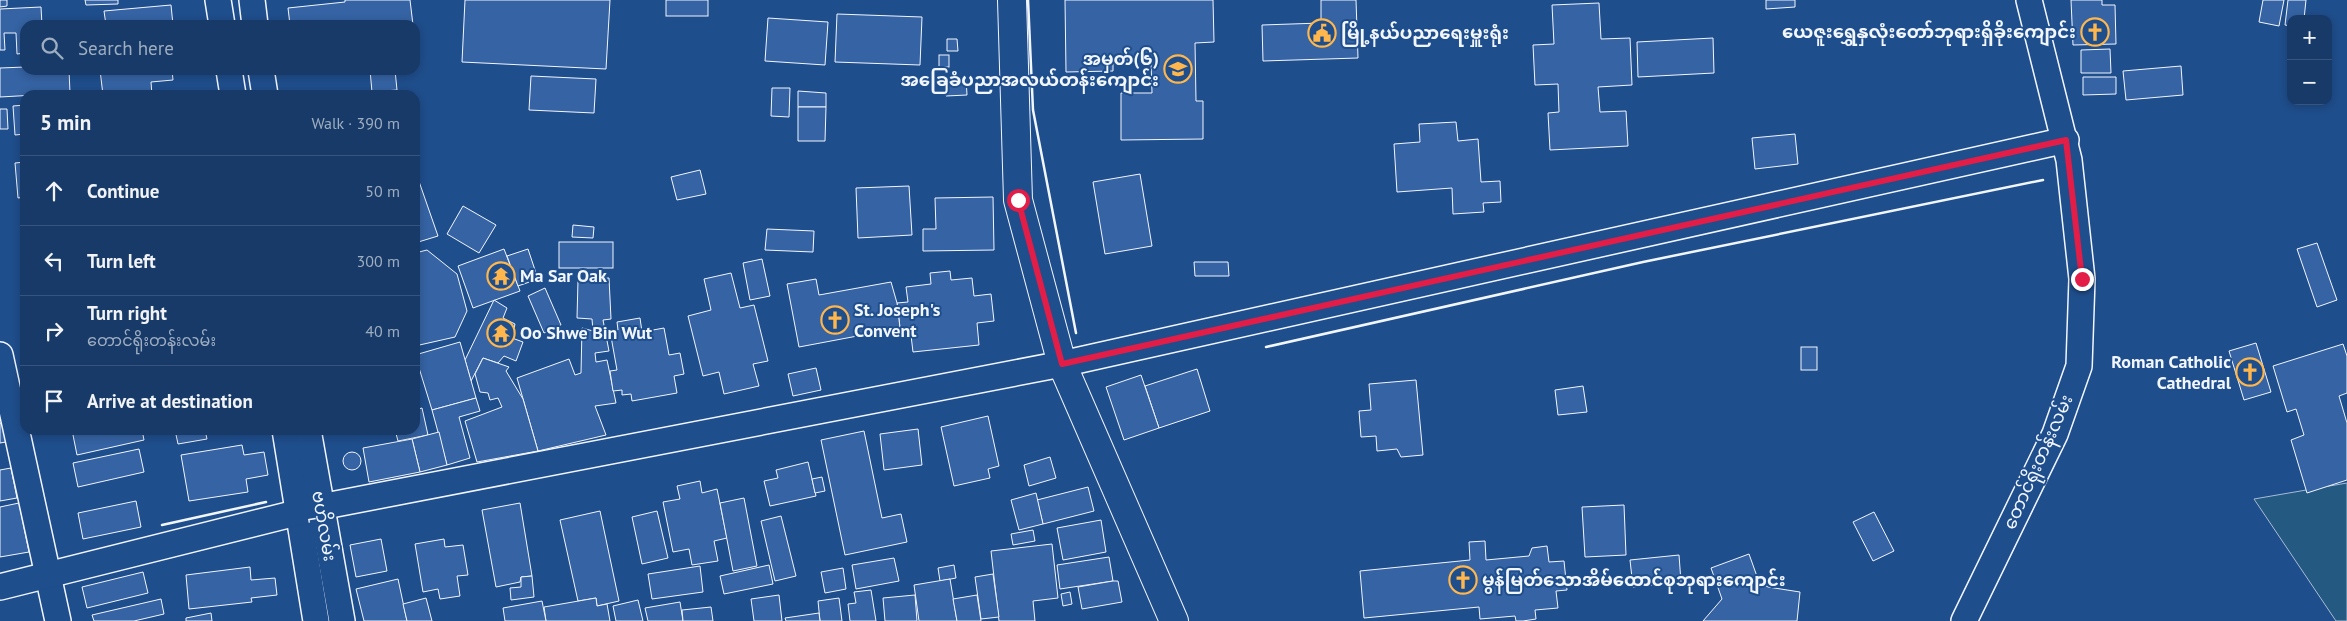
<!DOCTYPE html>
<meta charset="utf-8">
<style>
:root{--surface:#173a69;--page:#20416f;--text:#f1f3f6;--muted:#9eadc0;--line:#36547d}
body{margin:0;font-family:"PT Sans","Noto Sans Myanmar",sans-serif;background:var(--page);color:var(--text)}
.controls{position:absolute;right:15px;top:15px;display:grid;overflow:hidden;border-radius:10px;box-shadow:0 2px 8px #0003}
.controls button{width:45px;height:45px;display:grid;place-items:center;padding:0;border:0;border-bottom:1px solid var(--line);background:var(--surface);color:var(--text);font:25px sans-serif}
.stop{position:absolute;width:15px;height:15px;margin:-11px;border:4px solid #e11d48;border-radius:50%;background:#fff}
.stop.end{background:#e11d48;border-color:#fff;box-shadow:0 1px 5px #0008}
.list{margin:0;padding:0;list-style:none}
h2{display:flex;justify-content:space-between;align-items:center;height:65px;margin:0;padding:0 20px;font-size:21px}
h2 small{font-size:16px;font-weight:400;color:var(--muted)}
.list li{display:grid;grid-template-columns:32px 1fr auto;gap:15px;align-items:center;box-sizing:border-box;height:70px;padding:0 20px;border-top:1px solid var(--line)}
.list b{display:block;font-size:19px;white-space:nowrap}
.list p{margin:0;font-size:16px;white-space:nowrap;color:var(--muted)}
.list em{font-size:16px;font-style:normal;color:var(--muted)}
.icon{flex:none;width:28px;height:28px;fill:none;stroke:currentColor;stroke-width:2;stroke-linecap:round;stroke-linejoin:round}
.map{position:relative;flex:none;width:2347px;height:621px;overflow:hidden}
.search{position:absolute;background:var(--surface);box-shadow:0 2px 8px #0003;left:20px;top:20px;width:400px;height:55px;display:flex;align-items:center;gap:12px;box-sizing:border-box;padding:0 18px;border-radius:15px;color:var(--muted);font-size:19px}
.panel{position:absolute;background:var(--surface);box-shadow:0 2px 8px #0003;left:20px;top:90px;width:400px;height:345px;border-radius:15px}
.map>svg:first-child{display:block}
.green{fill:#245a82;stroke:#a8bbd7}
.building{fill:#3563a3;stroke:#f2f6ff}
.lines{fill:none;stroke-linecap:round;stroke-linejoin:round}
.minor-casing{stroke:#f2f6ff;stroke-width:28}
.major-casing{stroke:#f2f6ff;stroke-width:30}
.minor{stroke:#1f4e8c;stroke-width:25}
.major{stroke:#1f4e8c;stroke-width:28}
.wall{stroke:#f2f6ff;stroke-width:2.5}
.route{stroke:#e11d48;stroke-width:6}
.labels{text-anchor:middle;stroke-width:4;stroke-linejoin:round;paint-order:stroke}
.poi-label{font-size:18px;font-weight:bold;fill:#f2f6ff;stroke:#1f4e8c;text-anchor:start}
.street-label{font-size:18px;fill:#f2f6ff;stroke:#1f4e8c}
</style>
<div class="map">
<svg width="2347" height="621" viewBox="0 0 2347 621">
<rect width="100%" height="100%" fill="#1f4e8c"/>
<path class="green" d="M2347,483V621H2336L2254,499Z"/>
<g class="building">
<path d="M0,0H7V6L0,7Z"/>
<path d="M85,0H118V4L86,5Z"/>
<path d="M345,0H410L413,25H290L288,8L345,2Z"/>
<path d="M465,0H610L606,69L462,62Z"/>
<rect x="666" y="0" width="42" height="16"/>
<path d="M1065,0H1213L1214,42L1195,43L1196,101H1203V139L1121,140V93H1152L1151,60H1113V71L1066,72Z"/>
<path d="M1321,0H1356L1358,58L1263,61L1262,25L1321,23Z"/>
<path d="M1766,0H1795V7L1766,9Z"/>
<path d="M2071,0H2102V5H2115L2116,44L2073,45Z"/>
<path d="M2263,0H2284L2279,26L2259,22Z"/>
<path d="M2288,0H2306L2304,19H2291V26L2285,25Z"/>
<path d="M1599,3L1601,39L1630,38L1632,85L1598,87L1600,112L1626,111L1628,146L1550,150L1548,113L1559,112L1558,84L1535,85L1533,45L1554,44L1552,5Z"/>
<path d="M171,5L173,25H106L104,11Z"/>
<path d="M41,7L42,25H25V53L17,54L16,33H4L5,50H0V9Z"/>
<path d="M837,14L922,17L920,65L835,62Z"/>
<path d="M768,18L828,22L825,65L765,61Z"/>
<path d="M1713,38L1714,73L1638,77L1637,42Z"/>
<path d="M947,39H957L958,51H947Z"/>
<path d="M2110,49L2111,73H2081V50Z"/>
<rect x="939" y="55" width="10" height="12"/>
<path d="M2181,66L2183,95L2126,100L2123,71Z"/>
<path d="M25,67V70H69L70,93L0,97V68Z"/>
<path d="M100,70H172L173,80L151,82L152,95H103Z"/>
<path d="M370,70H395L397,90L372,92Z"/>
<path d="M531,76L596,79L594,113L529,110Z"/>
<path d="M2083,77H2116V94L2083,95Z"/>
<path d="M966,78L967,95L946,96V79Z"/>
<path d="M772,88H790L789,117L771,116Z"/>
<path d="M798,91L826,93V107H798Z"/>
<path d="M25,105V134L15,135L13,106Z"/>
<path d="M798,107H826L825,141H798Z"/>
<path d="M0,109H7L8,129H0Z"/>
<path d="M1456,122L1458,141L1478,139L1481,182L1500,181L1501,202L1483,203L1484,212L1453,214L1452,188L1397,192L1394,144L1420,142L1419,124Z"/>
<path d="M1795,134L1798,164L1755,169L1752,138Z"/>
<path d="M25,162V197L18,198L15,163Z"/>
<path d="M415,170L438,236L415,243Z"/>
<path d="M700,170L706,194L677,200L671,177Z"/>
<path d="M1140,174L1152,246L1105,254L1093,182Z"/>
<path d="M909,186L912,235L858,238L856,188Z"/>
<path d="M993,197L994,250L923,251V229H936L935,198Z"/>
<path d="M463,206L496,225L479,253L447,234Z"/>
<path d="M573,225L594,227L593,238L572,237Z"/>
<path d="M767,229L814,231L813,252L765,250Z"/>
<rect x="559" y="242" width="54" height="26"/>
<path d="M2317,243L2337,300L2317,307L2297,249Z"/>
<path d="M504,249L520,291L473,308L458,266Z"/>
<path d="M528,249L538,279L518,286L507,256Z"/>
<path d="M427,250L457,274L467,311L455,337L415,346V253Z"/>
<path d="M762,259L770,296L750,300L743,263Z"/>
<path d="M1194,262H1228L1229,276H1195Z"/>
<path d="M950,271L951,280L972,278L974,296L991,294L994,321L977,323L979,345L913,352L910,327L900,328L897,303L908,302L906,287L931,284L930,273Z"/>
<path d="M731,273L740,308L754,305L768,361L753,364L759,386L724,394L719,372L703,376L688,316L711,310L704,279Z"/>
<path d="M609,278L611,319L603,320L609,351L595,353L596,362L607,360L616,403L595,406L606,435L538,451L517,378L569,359L575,375L581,373L582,328L593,331L592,319L577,318L578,280Z"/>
<path d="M816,279L819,295L891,282L897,303L900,328L799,347L787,284Z"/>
<path d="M545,288L561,325L544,333L528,296Z"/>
<path d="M494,300L507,308L503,318L515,324L512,338L523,342L516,361L504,356L498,363L483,358L471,381L465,360Z"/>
<path d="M640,318L642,332L664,328L669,355L680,353L684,374L674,376L677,393L632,401L631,394L622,395V390L613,391L610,371L617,370L610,331L618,330L617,322Z"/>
<path d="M460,342L476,398L432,410L415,355Z"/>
<path d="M2256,343L2271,392L2244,400L2229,351Z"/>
<path d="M2343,344L2347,356V393L2339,396L2347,423V480L2307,493L2291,440L2304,435L2296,409L2287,412L2273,366Z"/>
<rect x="1801" y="347" width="16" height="23"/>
<path d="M483,358L509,367L506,371L523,399L538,451L477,462L465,421L502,407L498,398L490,400L488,393L480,392L475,374Z"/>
<path d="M816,368L821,390L793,396L788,374Z"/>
<path d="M1197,369L1210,411L1159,428L1145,386Z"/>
<path d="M1141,375L1159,428L1124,440L1106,387Z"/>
<path d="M1416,380L1423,455L1401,457L1397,449L1377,451L1376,436L1361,437L1359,411L1371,410L1369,384Z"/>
<path d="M1583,386L1587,412L1558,415L1555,390Z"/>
<path d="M476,398L480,411L459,417L470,458L447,465L432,410Z"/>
<path d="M422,408L428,435L398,441L395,430H415V410Z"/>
<path d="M988,416L999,466L988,469L990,478L954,486L941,427Z"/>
<path d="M0,423H3L6,442L0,443Z"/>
<path d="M918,429L922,465L884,470L880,434Z"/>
<path d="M72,430H142L144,440L77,455Z"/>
<path d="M175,430H205L207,439L178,444Z"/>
<path d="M864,431L882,518L901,514L907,542L845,555L821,440Z"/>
<path d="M439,432L447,465L420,472L412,439Z"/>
<path d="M412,439L420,472L369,482L363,448Z"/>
<path d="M242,445L244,455L264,452L268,475L246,479L248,492L189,501L181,455Z"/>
<path d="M139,449L144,472L78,487L73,463Z"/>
<circle cx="352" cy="461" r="9"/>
<path d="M1050,457L1056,478L1029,486L1024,465Z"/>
<path d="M808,462L816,496L770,506L764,481L778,478L776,470Z"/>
<path d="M11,468L17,498L0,501V470Z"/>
<path d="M822,477L825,491L815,493L812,479Z"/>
<path d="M700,481L702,493L717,489L727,538L714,541L718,561L692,565L689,549L673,552L663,502L680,499L677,486Z"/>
<path d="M1088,487L1094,511L1043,524L1037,500Z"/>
<path d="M1036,493L1043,524L1019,530L1011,500Z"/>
<path d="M744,498L757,566L733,571L720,503Z"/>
<path d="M136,501L141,527L83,539L78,513Z"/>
<path d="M19,503L29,552L0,557V507Z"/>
<path d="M520,503L532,576L521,577L520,582L496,587L482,510Z"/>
<path d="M1624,505L1626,555L1585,557L1582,507Z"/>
<path d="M600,511L619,601L597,606L596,598L578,601L560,520Z"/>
<path d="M657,511L668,558L642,564L632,517Z"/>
<path d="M1874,512L1894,551L1873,561L1853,522Z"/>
<path d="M781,516L796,576L775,581L761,521Z"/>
<path d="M1101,520L1106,552L1063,560L1057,528Z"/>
<path d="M1033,530L1035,541L1013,545L1011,534Z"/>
<path d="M381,539L387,571L356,577L350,545Z"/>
<path d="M444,539L445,547L463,545L468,575L457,576L460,596L440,599L438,589L423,592L415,544Z"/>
<path d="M1485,541L1486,560L1529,556L1532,548L1547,546L1549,562L1564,561L1567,590L1556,591L1558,608L1535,610L1536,619L1523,621H1516L1515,616L1480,619L1479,607L1364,618L1360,571L1470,560L1469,542Z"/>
<path d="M1052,544L1058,598L1033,601L1035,621H999L991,551Z"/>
<path d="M1749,554L1759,582L1768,587L1800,592L1797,621H1703L1722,599L1711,568Z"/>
<path d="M1679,555L1681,582L1633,587L1630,560Z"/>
<path d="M1109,557L1113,581L1060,589L1057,565Z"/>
<path d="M894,558L899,581L856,589L852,565Z"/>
<path d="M769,565L773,584L724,594L720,576Z"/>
<path d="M954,565L956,578L940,581L938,568Z"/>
<path d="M700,566L703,592L652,599L648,574Z"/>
<path d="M250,567L251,580L275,578L277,595L251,598L252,602L189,609L186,575Z"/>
<path d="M843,568L846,589L825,593L821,572Z"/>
<path d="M143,572L148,593L87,608L82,587Z"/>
<path d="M993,574L999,617L981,619L975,577Z"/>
<path d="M532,576L534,597L511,600L510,588L521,587V577Z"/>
<path d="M398,579L407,621H364L356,589Z"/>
<path d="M950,579L957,621H919L914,585Z"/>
<path d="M1113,581H1118L1122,602L1082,609L1078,587Z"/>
<path d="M871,590L876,621H850L848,604L856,603L854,592Z"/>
<path d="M1070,592L1072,604L1063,606L1061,594Z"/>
<path d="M779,595L782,621H754L751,599Z"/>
<path d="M915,595L917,621H885L883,598Z"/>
<path d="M977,595L981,621H957L953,599Z"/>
<path d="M426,598L432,621H407L403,604Z"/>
<path d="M596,598L597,606L607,604L610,621H546L544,607Z"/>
<path d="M839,598L842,621H820L818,601Z"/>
<path d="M161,599L164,614L134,621H94L92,615Z"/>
<path d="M638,600L643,621H616L613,606Z"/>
<path d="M542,601L546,621H505L503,608Z"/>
<path d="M680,602L683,621H648L645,608Z"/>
<path d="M711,607L713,621H683L682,610Z"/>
<path d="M211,613L212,621H186V618Z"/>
<path d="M819,613L820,621H786L785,618Z"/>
</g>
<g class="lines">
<g class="minor-casing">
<g id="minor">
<path d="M218,0L222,25"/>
<path d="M252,0L255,25"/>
<path d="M229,70L233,95"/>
<path d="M261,70L265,95"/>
<path d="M0,355L58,621"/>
<path d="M285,430L316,621"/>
<path d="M308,430L342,621"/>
<path d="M0,587L320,507L1062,364L2066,140"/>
<path d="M1964,621L2055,434L2079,366L2082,279L2069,160L2029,0"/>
</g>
</g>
<g class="major-casing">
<path id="major" d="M1012,0L1018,200L1062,364L1174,621"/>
</g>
<use href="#minor" class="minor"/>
<use href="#major" class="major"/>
<g class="wall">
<path d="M1028,0L1033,110L1076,333"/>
<path d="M1266,347L1643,262L2043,180"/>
<path d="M162,525L266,502"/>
</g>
</g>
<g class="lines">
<path class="route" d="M1018,200L1062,364L2066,140L2082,279"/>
</g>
<defs>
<g id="church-ring" transform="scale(1.4375)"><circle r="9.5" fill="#1f4e8c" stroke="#ffb74d" stroke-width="1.5"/><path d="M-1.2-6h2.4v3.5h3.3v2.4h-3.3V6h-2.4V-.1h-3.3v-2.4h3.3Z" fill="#ffb74d"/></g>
<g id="civic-ring" transform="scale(1.4375)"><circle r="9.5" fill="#1f4e8c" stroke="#ffb74d" stroke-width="1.5"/><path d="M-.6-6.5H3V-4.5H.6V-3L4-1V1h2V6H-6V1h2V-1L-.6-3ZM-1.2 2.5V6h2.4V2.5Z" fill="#ffb74d"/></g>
<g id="school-ring" transform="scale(1.4375)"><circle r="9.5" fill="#1f4e8c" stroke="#ffb74d" stroke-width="1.5"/><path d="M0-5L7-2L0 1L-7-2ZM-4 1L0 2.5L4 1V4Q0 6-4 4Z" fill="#ffb74d"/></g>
<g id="temple-ring" transform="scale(1.4375)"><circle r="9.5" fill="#1f4e8c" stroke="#ffb74d" stroke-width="1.5"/><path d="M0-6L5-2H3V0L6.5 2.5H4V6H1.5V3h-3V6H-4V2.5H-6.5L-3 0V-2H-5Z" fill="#ffb74d"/></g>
</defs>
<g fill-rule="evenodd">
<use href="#church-ring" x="2095" y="32"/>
<use href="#civic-ring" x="1322" y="33"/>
<use href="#school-ring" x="1178" y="69"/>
<use href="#temple-ring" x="501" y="276"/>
<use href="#church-ring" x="835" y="320"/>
<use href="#temple-ring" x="501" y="333"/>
<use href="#church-ring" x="2250" y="372"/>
<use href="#church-ring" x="1463" y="580"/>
</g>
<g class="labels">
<g class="poi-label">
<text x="2076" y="38" text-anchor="end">ယေဇူးရွှေနှလုံးတော်ဘုရားရှိခိုးကျောင်း</text>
<text x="1341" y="39">မြို့နယ်ပညာရေးမှူးရုံး</text>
<text x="1159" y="65" text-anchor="end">အမှတ်(၆)<tspan x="1159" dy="21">အခြေခံပညာအလယ်တန်းကျောင်း</tspan></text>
<text x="520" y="282">Ma Sar Oak</text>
<text x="854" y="316">St. Joseph's<tspan x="854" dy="21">Convent</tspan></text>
<text x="520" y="339">Oo Shwe Bin Wut</text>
<text x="2231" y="368" text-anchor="end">Roman Catholic<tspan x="2231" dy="21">Cathedral</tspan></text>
<text x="1482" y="586">မွန်မြတ်သောအိမ်ထောင်စုဘုရားကျောင်း</text>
</g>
<g class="street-label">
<text transform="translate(2038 462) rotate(-66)" y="6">တောင်ရိုးတန်းလမ်း</text>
<text transform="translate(324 526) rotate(80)" y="6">ဗဟိုလမ်း</text>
</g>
</g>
</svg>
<div class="controls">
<button>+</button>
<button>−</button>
</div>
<div class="stop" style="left:1018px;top:200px"></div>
<div class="stop end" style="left:2082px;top:279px"></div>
<div class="search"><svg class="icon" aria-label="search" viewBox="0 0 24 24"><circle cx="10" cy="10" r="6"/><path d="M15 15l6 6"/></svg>Search here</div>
<section class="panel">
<h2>5 min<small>Walk · 390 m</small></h2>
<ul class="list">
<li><svg class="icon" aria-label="ahead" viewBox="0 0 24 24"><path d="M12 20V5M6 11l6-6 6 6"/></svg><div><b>Continue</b></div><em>50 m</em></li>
<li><svg class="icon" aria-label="left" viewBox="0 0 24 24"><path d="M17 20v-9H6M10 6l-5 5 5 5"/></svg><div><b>Turn left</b></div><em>300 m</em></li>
<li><svg class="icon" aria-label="right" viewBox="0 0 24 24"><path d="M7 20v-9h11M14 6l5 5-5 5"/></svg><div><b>Turn right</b><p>တောင်ရိုးတန်းလမ်း</p></div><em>40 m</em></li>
<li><svg class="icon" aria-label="arrive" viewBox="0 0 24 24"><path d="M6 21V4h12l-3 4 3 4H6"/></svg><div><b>Arrive at destination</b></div></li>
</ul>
</section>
</div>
